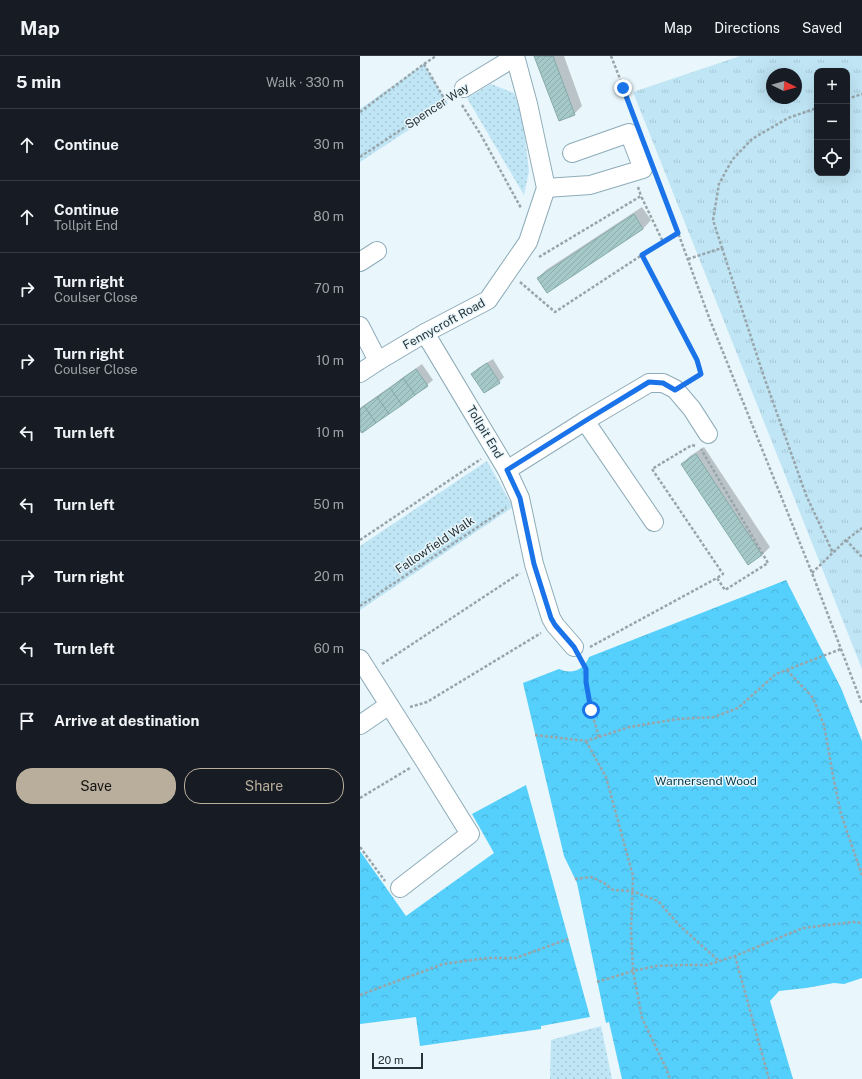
<!DOCTYPE html>
<meta charset="utf-8">
<style>
:root{--surface:#171b24;--page:#242831;--text:#f1f3f6;--muted:#9ea1a6;--line:#363941;--accent:#b9ae9c}
body{margin:0;font-family:"Public Sans",sans-serif;background:var(--page);color:var(--text)}
.controls{position:absolute;right:12px;top:12px;display:grid;overflow:hidden;border-radius:8px;box-shadow:0 4px 16px #0002}
.controls button{width:36px;height:36px;display:grid;place-items:center;padding:0;border:0;border-bottom:1px solid var(--line);background:var(--surface);color:var(--text);font:20px sans-serif}
.compass{position:absolute;left:406px;top:12px;width:36px;height:36px;border-radius:50%;background:var(--surface);box-shadow:0 4px 16px #0002;rotate:95deg}
.scale{position:absolute;left:12px;bottom:10px;width:51px;box-sizing:border-box;padding-left:4px;border:2px solid #263338;border-top:0;font-size:11px;line-height:14px;white-space:nowrap;color:#263338;-webkit-text-stroke:3px #e9f6fb;paint-order:stroke}
.stop{position:absolute;width:12px;height:12px;margin:-9px;border:3px solid #1a73e8;border-radius:50%;background:#fff}
.stop.end{background:#1a73e8;border-color:#fff;box-shadow:0 1px 4px #0008}
.list{margin:0;padding:0;list-style:none}
h2{display:flex;justify-content:space-between;align-items:center;height:52px;margin:0;padding:0 16px;font-size:17px}
h2 small{font-size:13px;font-weight:400;color:var(--muted)}
.list li{display:grid;grid-template-columns:26px 1fr auto;gap:12px;align-items:center;box-sizing:border-box;height:72px;padding:0 16px;border-top:1px solid var(--line)}
.list b{display:block;font-size:15px;white-space:nowrap}
.list p{margin:0;font-size:13px;white-space:nowrap;color:var(--muted)}
.list em{font-size:13px;font-style:normal;color:var(--muted)}
.actions{display:flex;gap:8px;padding:12px 16px}
.actions a{flex:1;padding:9px 0;border:1px solid var(--accent);border-radius:16px;text-align:center;font-size:14px;color:var(--accent)}
.actions .main{background:var(--accent);color:#111}
.icon{flex:none;width:22px;height:22px;fill:none;stroke:currentColor;stroke-width:2;stroke-linecap:round;stroke-linejoin:round}
.map{position:relative;flex:none;width:502px;height:1023px;overflow:hidden}
header{display:flex;align-items:center;gap:24px;box-sizing:border-box;height:56px;padding:0 20px;background:var(--surface);border-bottom:1px solid var(--line)}
header strong{font-size:19px}
nav{display:flex;gap:22px;margin-inline-start:auto;font-size:14px}
main{display:flex}
aside{flex:1;background:var(--surface)}
.map>svg:first-child{display:block}
.grass{fill:url(#grass-tufts);fill-rule:evenodd}
.forest{fill:url(#forest-crowns)}
.park{fill:url(#park-dots)}
.shadow{fill:#0003}
.building{fill:url(#building-hatch);stroke:#86aaaa}
.lines{fill:none;stroke-linecap:round;stroke-linejoin:round}
.minor-casing{stroke:#8dacb9;stroke-width:20}
.path{stroke:#98a5aa;stroke-width:2.5;stroke-dasharray:3 2;stroke-linecap:butt}
.minor{stroke:#fff;stroke-width:18}
.route{stroke:#1a73e8;stroke-width:5}
.labels{text-anchor:middle;stroke-width:3;stroke-linejoin:round;paint-order:stroke}
.street-label{font-size:12px;fill:#263338;stroke:#e9f6fb}
.park-label{font-size:12px;fill:#00384a;stroke:#e9f6fb}
</style>
<header>
<strong>Map</strong>
<nav><a>Map</a><a>Directions</a><a>Saved</a></nav>
</header>
<main>
<aside>
<h2>5 min<small>Walk · 330 m</small></h2>
<ul class="list">
<li><svg class="icon" aria-label="ahead" viewBox="0 0 24 24"><path d="M12 20V5M6 11l6-6 6 6"/></svg><div><b>Continue</b></div><em>30 m</em></li>
<li><svg class="icon" aria-label="ahead" viewBox="0 0 24 24"><path d="M12 20V5M6 11l6-6 6 6"/></svg><div><b>Continue</b><p>Tollpit End</p></div><em>80 m</em></li>
<li><svg class="icon" aria-label="right" viewBox="0 0 24 24"><path d="M7 20v-9h11M14 6l5 5-5 5"/></svg><div><b>Turn right</b><p>Coulser Close</p></div><em>70 m</em></li>
<li><svg class="icon" aria-label="right" viewBox="0 0 24 24"><path d="M7 20v-9h11M14 6l5 5-5 5"/></svg><div><b>Turn right</b><p>Coulser Close</p></div><em>10 m</em></li>
<li><svg class="icon" aria-label="left" viewBox="0 0 24 24"><path d="M17 20v-9H6M10 6l-5 5 5 5"/></svg><div><b>Turn left</b></div><em>10 m</em></li>
<li><svg class="icon" aria-label="left" viewBox="0 0 24 24"><path d="M17 20v-9H6M10 6l-5 5 5 5"/></svg><div><b>Turn left</b></div><em>50 m</em></li>
<li><svg class="icon" aria-label="right" viewBox="0 0 24 24"><path d="M7 20v-9h11M14 6l5 5-5 5"/></svg><div><b>Turn right</b></div><em>20 m</em></li>
<li><svg class="icon" aria-label="left" viewBox="0 0 24 24"><path d="M17 20v-9H6M10 6l-5 5 5 5"/></svg><div><b>Turn left</b></div><em>60 m</em></li>
<li><svg class="icon" aria-label="arrive" viewBox="0 0 24 24"><path d="M6 21V4h12l-3 4 3 4H6"/></svg><div><b>Arrive at destination</b></div></li>
</ul>
<div class="actions"><a class="main">Save</a><a>Share</a></div>
</aside>
<div class="map">
<svg width="502" height="1023" viewBox="0 0 502 1023">
<defs>
<pattern id="grass-tufts" width="24" height="20" patternUnits="userSpaceOnUse"><rect width="24" height="20" fill="#c0e6f6"/><path d="M3 7l-1-3M5 7V3M7 7l1-3M15 17l-1-3M17 17v-4M19 17l1-3" fill="none" stroke="#a5c6d4"/></pattern>
<pattern id="forest-crowns" width="20" height="18" patternUnits="userSpaceOnUse"><rect width="20" height="18" fill="#55cffb"/><path d="M2 6a3 3 0 1 1 6 0M12 15a3 3 0 1 1 6 0" fill="none" stroke="#4ab2d8"/></pattern>
<pattern id="park-dots" width="8" height="8" patternUnits="userSpaceOnUse"><rect width="8" height="8" fill="#c0e6f6"/><path d="M2 2h.1M6 6h.1" fill="none" stroke="#a5c6d4" stroke-width="1.8" stroke-linecap="round"/></pattern>
<pattern id="building-hatch" width="6" height="6" patternUnits="userSpaceOnUse"><rect width="6" height="6" fill="#a5c9c9"/><path d="M-1 1l2-2M0 6l6-6M5 7l2-2" fill="none" stroke="#8eadad"/></pattern>
</defs>
<rect width="100%" height="100%" fill="#e9f6fb"/>
<path class="grass" d="M380,0H502V613L273,36ZM457,15H487V117H457ZM412,18H436V42H412Z"/>
<g class="forest">
<path d="M426,524L481,632L502,685V922L484,928L474,927L446,932L419,935L410,945L433,1023H262L249,966L246,967L217,827L204,800L163,627L199,613C212,619 224,614 229,601Z"/>
<path d="M166,729L230,961L181,970V973L60,990L56,961L0,968V795L46,860L134,797L112,758Z"/>
</g>
<g class="park">
<path d="M64,8L88,48L0,106V53Z"/>
<path d="M131,28L154,37L163,64L169,115L164,139L107,42Z"/>
<path d="M127,405L153,451L0,554V490Z"/>
<path d="M241,970L252,1023H190L191,984Z"/>
</g>
<g class="shadow">
<path d="M175,0H204L222,50L214,58Z"/>
<path d="M282,151L291,164L283,173L187,236L178,222L186,214Z"/>
<path d="M133,303L144,321L139,326L113,318L118,312Z"/>
<path d="M62,308L73,324L67,329L0,377V352Z"/>
<path d="M344,391L410,491L402,499L322,408L330,400Z"/>
</g>
<g class="building">
<path d="M174,0H193L215,59L199,65Z"/>
<path d="M274,158L283,173L187,237L177,222Z"/>
<path d="M127,307L140,327L124,337L111,318Z"/>
<path d="M56,313L68,330L55,339L43,322Z"/>
<path d="M43,322L55,339L42,349L30,332Z"/>
<path d="M30,332L42,349L29,358L17,341Z"/>
<path d="M17,341L29,358L16,367L4,350Z"/>
<path d="M4,350L16,367L2,377L0,373V353Z"/>
<path d="M336,398L402,499L388,509L321,408Z"/>
</g>
<g class="lines">
<g class="minor-casing">
<g id="minor">
<path d="M104,32L155,1"/>
<path d="M186,132L230,129L283,113L269,77L212,97"/>
<path d="M0,206L17,195"/>
<path d="M0,270L18,305"/>
<path d="M65,277L147,414L160,442L174,508L191,562L195,569L214,591"/>
<path d="M0,317L18,305L65,277L128,244L168,186L186,132L168,48L155,0"/>
<path d="M225,365L294,466"/>
<path d="M147,414L225,365L289,327H303L315,333L332,353L348,378"/>
<path d="M0,603L64,704L110,778L40,832"/>
<path d="M0,669L29,649"/>
</g>
</g>
<g class="path">
<path d="M251,0L275,61"/>
<path d="M64,8L76,0"/>
<path d="M487,43L502,38"/>
<path d="M102,49L121,79L161,152"/>
<path d="M0,56L64,8L85,44"/>
<path d="M0,101L90,41"/>
<path d="M298,122L350,264L452,517L502,648"/>
<path d="M278,131L281,140"/>
<path d="M362,192L403,318L446,439L473,497"/>
<path d="M282,199L337,304L341,318L330,324"/>
<path d="M179,201L281,140L303,186"/>
<path d="M328,203L362,192L353,164L359,128L372,104L392,83L428,62L457,52"/>
<path d="M160,226L195,256L282,199L319,177"/>
<path d="M335,390L332,389L292,413L363,518L357,522"/>
<path d="M0,484L121,403"/>
<path d="M486,484L502,501"/>
<path d="M452,517L486,484L502,472"/>
<path d="M0,550L146,452"/>
<path d="M230,591L357,522L365,534L408,507L341,393"/>
<path d="M22,608L160,517"/>
<path d="M427,614L453,642L464,669L474,725L481,758L502,819"/>
<path d="M50,651L67,646L181,577"/>
<path d="M175,679L226,685L239,681L231,654L226,626V613L221,605"/>
<path d="M239,681L269,671L318,663L354,661L378,652L416,618L481,593"/>
<path d="M226,685L246,721L273,820L271,875L273,915L282,962L306,1012L310,1023"/>
<path d="M0,742L50,712"/>
<path d="M0,791L25,825"/>
<path d="M215,823L232,821L244,827L253,834L272,835L298,845L320,870L359,905"/>
<path d="M375,900L409,1023"/>
<path d="M237,926L273,915L296,910L325,909H347L375,900L443,872L493,866L502,867"/>
<path d="M0,939L83,908L127,902H156L208,883"/>
</g>
<use href="#minor" class="minor"/>
</g>
<g class="lines">
<path class="route" d="M231,654L226,626V613L214,591L195,569L191,562L174,508L160,442L147,414L225,365L289,326L303,327L315,334L341,318L337,304L282,199L318,177L263,32"/>
</g>
<g class="labels">
<g class="street-label">
<text transform="translate(77 50) rotate(-33)" y="4">Spencer Way</text>
<text transform="translate(84 268) rotate(-29)" y="4">Fennycroft Road</text>
<text transform="translate(125 376) rotate(59)" y="4">Tollpit End</text>
<text transform="translate(75 489) rotate(-34)" y="4">Fallowfield Walk</text>
</g>
<g class="park-label">
<text x="346" y="729">Warnersend Wood</text>
</g>
</g>
</svg>
<div class="controls">
<button>+</button>
<button>−</button>
<button><svg class="icon" aria-label="locate" viewBox="0 0 24 24"><circle cx="12" cy="12" r="6"/><path d="M12 2v4M12 18v4M2 12h4M18 12h4"/></svg></button>
</div>
<svg class="compass" viewBox="-18 -18 36 36"><path d="M0-13l5 13h-10z" fill="#e53935"/><path d="M0 13l5-13h-10z" fill="#9ea1a6"/></svg>
<div class="scale">20 m</div>
<div class="stop" style="left:231px;top:654px"></div>
<div class="stop end" style="left:263px;top:32px"></div>
</div>
</main>
